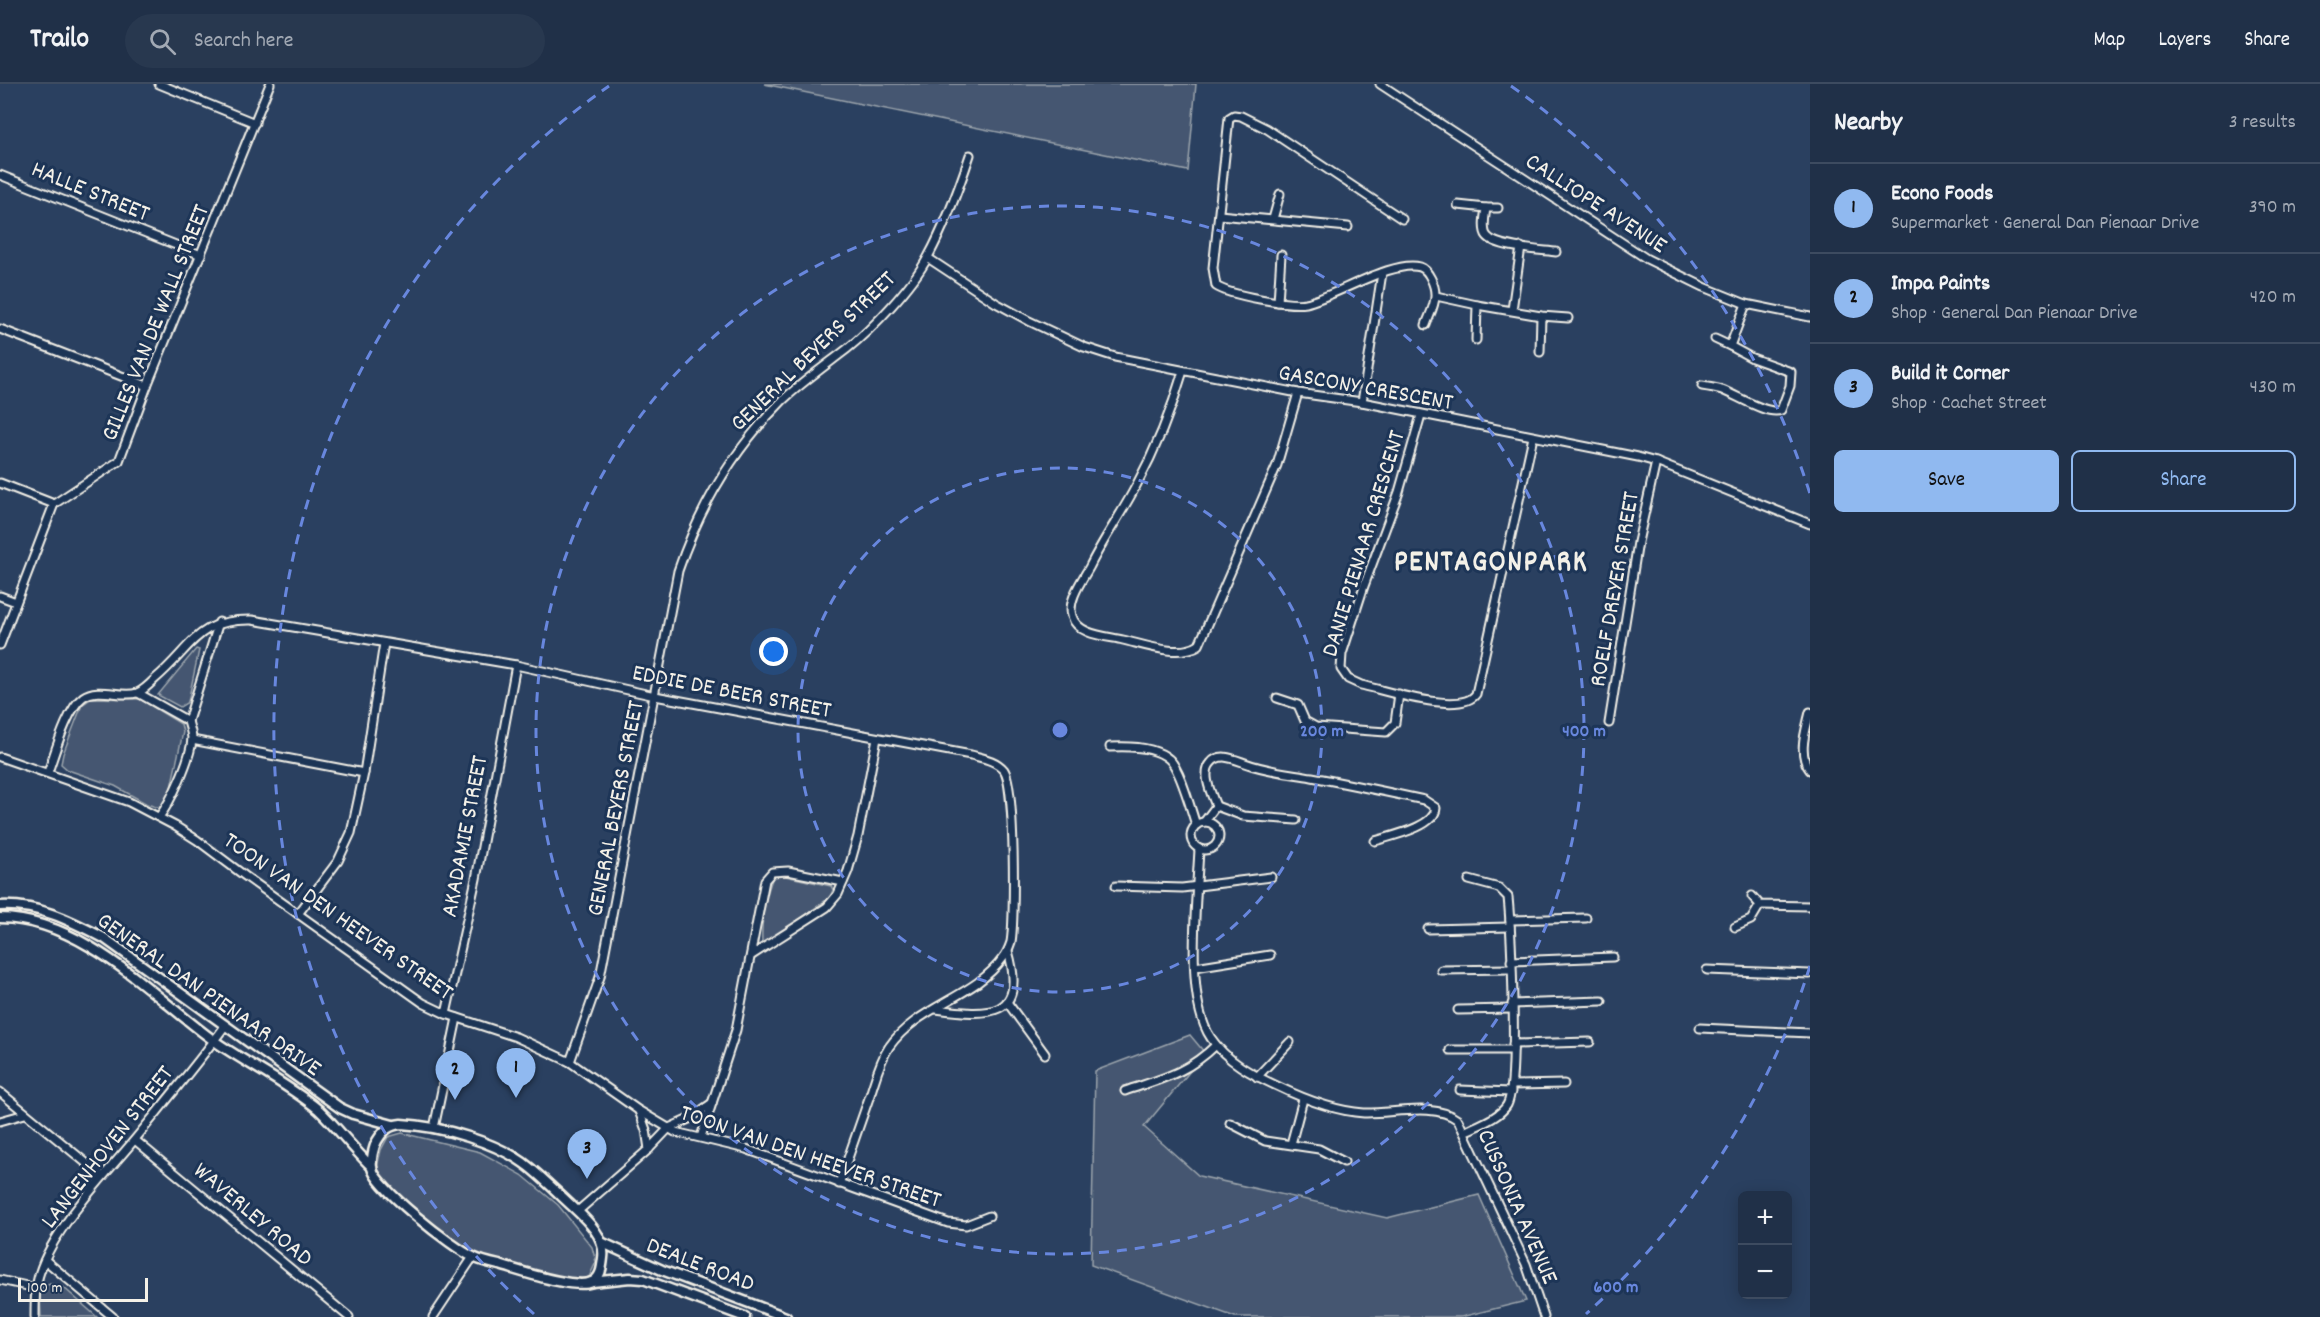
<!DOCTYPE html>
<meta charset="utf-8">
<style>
:root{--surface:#203048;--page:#28384f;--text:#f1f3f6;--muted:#a2a9b4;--line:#3d4b60;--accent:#90b9f0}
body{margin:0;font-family:Dekko,sans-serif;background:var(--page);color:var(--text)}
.controls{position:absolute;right:18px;bottom:18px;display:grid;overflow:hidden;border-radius:9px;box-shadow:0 3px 15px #0003}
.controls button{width:54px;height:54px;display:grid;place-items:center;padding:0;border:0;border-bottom:2px solid var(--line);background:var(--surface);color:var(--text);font:30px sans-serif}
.scale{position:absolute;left:18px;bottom:15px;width:130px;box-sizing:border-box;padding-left:6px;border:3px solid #f4f1e8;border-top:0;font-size:16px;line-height:21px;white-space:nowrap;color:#f4f1e8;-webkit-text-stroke:4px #1d3557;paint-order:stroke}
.you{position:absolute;left:774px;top:568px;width:21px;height:21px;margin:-15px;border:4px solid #fff;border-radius:50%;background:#1a73e8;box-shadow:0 0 0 9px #1a73e833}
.badge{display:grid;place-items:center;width:39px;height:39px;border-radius:50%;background:var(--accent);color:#111;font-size:20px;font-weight:700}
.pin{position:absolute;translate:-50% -50px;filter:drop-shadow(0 2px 3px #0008)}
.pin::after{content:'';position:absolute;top:32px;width:21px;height:18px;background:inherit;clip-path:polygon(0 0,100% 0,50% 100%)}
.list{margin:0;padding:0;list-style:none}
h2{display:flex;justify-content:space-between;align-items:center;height:78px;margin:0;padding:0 24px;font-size:26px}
h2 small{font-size:20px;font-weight:400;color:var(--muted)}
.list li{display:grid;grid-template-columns:39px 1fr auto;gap:18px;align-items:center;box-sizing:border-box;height:90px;padding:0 24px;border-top:2px solid var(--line)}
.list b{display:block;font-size:22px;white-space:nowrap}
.list p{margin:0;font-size:20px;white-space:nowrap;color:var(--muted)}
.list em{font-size:20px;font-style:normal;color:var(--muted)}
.actions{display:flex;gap:12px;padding:18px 24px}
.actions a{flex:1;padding:14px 0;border:2px solid var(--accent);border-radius:9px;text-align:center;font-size:21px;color:var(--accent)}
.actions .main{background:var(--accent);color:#111}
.icon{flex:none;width:33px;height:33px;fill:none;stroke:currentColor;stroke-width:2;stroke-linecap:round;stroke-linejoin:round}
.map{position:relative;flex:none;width:1810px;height:1233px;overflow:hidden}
header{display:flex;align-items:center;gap:36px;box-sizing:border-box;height:84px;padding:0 30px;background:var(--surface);border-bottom:2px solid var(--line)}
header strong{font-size:28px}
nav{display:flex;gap:33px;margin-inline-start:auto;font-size:21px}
.search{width:420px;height:54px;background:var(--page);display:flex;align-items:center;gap:15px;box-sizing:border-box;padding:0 21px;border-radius:33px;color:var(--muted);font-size:22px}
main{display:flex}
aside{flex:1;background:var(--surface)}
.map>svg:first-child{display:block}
.green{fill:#445771;stroke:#9ca4ac;stroke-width:1.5}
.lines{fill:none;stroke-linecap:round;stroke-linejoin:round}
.minor-casing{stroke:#f4f1e8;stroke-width:11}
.tertiary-casing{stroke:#f4f1e8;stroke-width:13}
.minor{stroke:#1d3557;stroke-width:7}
.tertiary{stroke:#1d3557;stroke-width:8}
.ring{fill:none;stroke:#6887de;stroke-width:3;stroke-dasharray:10 8}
.labels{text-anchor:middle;stroke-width:6;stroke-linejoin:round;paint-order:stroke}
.street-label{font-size:24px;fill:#f4f1e8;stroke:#1d3557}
.district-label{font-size:30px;font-weight:bold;letter-spacing:1.5px;fill:#f4f1e8;stroke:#1d3557}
.centre{fill:#6887de;stroke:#1d3557;stroke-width:3}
.ring-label{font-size:18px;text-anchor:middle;font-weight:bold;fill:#6887de;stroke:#1d3557;stroke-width:6;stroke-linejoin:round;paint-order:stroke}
</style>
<header>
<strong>Trailo</strong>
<div class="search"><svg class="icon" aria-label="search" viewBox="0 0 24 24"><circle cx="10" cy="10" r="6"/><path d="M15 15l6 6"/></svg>Search here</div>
<nav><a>Map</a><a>Layers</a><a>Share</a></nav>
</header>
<main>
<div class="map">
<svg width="1810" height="1233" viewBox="0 0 1810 1233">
<rect width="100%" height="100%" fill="#2a4060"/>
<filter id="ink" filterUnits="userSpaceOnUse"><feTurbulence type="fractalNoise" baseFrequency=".0167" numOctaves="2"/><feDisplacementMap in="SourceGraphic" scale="12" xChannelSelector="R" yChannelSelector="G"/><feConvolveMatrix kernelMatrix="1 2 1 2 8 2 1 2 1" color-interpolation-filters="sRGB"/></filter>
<g filter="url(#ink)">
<g class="green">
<path d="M764,0H1196L1188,87Z"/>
<path d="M196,565L199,566L188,618L180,623L158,611Z"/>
<path d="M92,614L140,615L181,640L183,648L169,713L164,722L156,723L147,720L115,702L68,686L61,680L63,670L82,621Z"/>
<path d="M781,791L831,802L833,806L830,813L766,860L762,858C761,837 765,812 773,793Z"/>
<path d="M1190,951L1205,969L1144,1043L1199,1092L1387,1134L1479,1111L1526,1217L1461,1233H1235L1091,1181L1095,987Z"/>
<path d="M402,1049L480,1068L522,1091L558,1121L592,1163L596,1178L589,1193L572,1199L497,1180L457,1162L384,1098L377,1083L381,1066L388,1053Z"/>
<path d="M50,1200L63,1203L97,1233H41L40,1211L42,1203Z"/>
</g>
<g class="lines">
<g class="minor-casing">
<g id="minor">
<path d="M159,0L255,39"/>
<path d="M1380,0L1647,175L1704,203L1746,220L1810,233"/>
<path d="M0,91L201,171"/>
<path d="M1458,121L1486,124C1485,131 1482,146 1487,152C1496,164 1541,166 1556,168"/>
<path d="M1486,124H1498"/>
<path d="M1219,131L1348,143"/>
<path d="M1273,135L1280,110"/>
<path d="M1402,135L1267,45L1241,32L1234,31L1229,34L1213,184L1216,202C1229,211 1290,222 1306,219C1334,213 1394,175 1420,183C1429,186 1435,202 1435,210C1436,220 1429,232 1426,241"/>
<path d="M928,174L996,219L1029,237L1084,263L1115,273L1298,309L1362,318L1638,373L1656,378L1810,440"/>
<path d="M1436,212L1477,221L1476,256"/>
<path d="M1278,218L1281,171"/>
<path d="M1477,221L1541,232L1568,234"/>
<path d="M1512,226L1521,163"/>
<path d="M0,245L147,302"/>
<path d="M1715,255L1730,262L1746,220"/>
<path d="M1540,268L1541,232"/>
<path d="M1183,287C1171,328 1156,365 1136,402C1122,429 1104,454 1090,482C1083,495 1067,516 1072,532C1077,551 1106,552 1123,556C1145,561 1179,574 1199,561L1277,381L1298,309"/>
<path d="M1702,302C1709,303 1715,304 1722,306C1736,311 1768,332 1781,326L1790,302L1791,288L1752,274L1730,262"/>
<path d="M1362,318L1382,189"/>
<path d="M1421,331L1399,408L1364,502L1342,570L1341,585L1348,595L1361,601C1384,606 1461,632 1476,610L1533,353"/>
<path d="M0,399L54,420"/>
<path d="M0,512L16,518"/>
<path d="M0,561L54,420L119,377L147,302L270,0"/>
<path d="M138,609L188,637C189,642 192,649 192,655C191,674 171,718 159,733"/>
<path d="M1277,614L1298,621L1305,637L1316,643L1386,648L1395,639L1399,610"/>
<path d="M1810,628C1806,646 1797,670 1810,686"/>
<path d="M188,637L219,538"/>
<path d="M1609,639L1638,458L1656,378"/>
<path d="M192,656L364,689"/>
<path d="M1110,663C1128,662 1155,662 1169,675C1180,684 1191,726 1196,741"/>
<path d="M0,673L129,718L175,742L197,756L245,792L423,919L446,930L516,953L570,978L638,1026L675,1048L746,1065L948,1139L966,1141L989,1132"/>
<path d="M48,688C55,669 67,625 83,613C98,602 121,614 137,609C143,607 151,599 155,595C193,563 196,535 252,536L516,581L655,612L971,671C982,674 996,676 1004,686C1015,701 1015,835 1011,858C1009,864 1007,869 1003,874C974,914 917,922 889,963C879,978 875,997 869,1014C859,1042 849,1071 839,1100"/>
<path d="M1216,722C1212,711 1201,690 1211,679C1220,668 1234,675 1245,679C1266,687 1289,689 1312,693C1349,700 1387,708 1424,716L1436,724C1435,743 1391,752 1375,757"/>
<path d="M1204,738L1216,722L1243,732L1296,736"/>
<circle cx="1205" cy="752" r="14"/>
<path d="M1199,765C1197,813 1184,915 1211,954C1226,977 1253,991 1277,1002C1304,1015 1334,1027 1364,1029C1392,1030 1435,1018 1458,1036L1526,1180L1544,1233"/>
<path d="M1116,802L1182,804L1271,793"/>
<path d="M1752,812L1760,821L1810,822"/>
<path d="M298,830L338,777L351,749L364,689L384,559"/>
<path d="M1510,836L1586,834"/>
<path d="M1735,843L1751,836L1760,821"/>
<path d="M1428,845L1510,843"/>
<path d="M752,871L827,823L838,810L848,787L858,752L877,654"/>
<path d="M1511,877L1613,873"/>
<path d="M1195,883L1270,871"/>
<path d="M1441,886L1511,885"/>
<path d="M1707,886L1810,890"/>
<path d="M1007,918L1045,970"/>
<path d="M1512,920L1602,917"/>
<path d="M936,925C988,932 1028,935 1008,867"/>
<path d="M1458,926L1512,925"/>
<path d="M446,930L476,795L516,581"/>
<path d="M1700,944L1810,949"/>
<path d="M1513,960L1590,958"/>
<path d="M1450,966H1513"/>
<path d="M570,978L600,893L678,487C700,422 734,365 782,317C802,298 825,282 847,265C873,244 912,203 928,173C945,142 959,104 970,71"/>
<path d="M1257,993L1290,958"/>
<path d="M1512,1001L1564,1000"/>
<path d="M1460,1006L1511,1008"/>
<path d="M1125,1007C1163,994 1186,990 1216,961"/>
<path d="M0,1008L102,1092"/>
<path d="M639,1027L646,1046L649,1065"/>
<path d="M0,1037L25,1030"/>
<path d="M1230,1039L1265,1057L1319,1065L1344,1078"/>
<path d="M434,1044L457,934"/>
<path d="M1464,1048C1478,1041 1499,1034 1507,1021C1519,1001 1511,845 1508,813L1499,804L1469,796"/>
<path d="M701,1053L736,946L765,796L772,788L788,787L843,798"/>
<path d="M135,1056L349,1233"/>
<path d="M1291,1060L1303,1015"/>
<path d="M578,1127L649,1065L669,1044L689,1035L712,1019"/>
<path d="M45,1176L113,1233"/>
<path d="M0,1196L36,1204"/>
<path d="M35,1233C35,1224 35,1214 36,1205C42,1154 104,1093 136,1054C166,1017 197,980 225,942"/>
<path d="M433,1233L473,1173"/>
</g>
</g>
<g class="tertiary-casing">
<g id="tertiary">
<path d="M0,822C39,820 71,837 104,854L340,1024L353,1030L393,1041"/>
<path d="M0,834C83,835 150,910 213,956C247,980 287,999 319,1026C338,1044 353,1065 372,1083"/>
<path d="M401,1040C440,1042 498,1058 529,1083C544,1095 558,1109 572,1122C587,1136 606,1153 603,1174C602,1183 601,1194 592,1198C575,1206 518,1186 499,1181C490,1179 481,1177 473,1173C453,1164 375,1103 372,1084C371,1076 373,1064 377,1057C383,1047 389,1041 401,1040Z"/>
<path d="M603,1159L662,1186L786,1233"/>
<path d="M592,1198L630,1194L643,1195L745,1233"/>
</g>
</g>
<use href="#minor" class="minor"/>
<use href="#tertiary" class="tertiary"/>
</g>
</g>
<g class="ring">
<circle cx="1060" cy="646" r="262"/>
<circle cx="1060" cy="646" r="524"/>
<path d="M1810 882A786 786 0 0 1 1586 1230M534 1230A786 786 0 0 1 609 2M1511 2A786 786 0 0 1 1810 410"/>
</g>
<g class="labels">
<g class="street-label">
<text transform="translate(91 106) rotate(22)" y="8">HALLE STREET</text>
<text transform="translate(1597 118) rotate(33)" y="8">CALLIOPE AVENUE</text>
<text transform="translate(154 238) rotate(-68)" y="8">GILLES VAN DE WALL STREET</text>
<text transform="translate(812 266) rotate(-44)" y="8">GENERAL BEYERS STREET</text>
<text transform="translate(1366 302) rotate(10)" y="8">GASCONY CRESCENT</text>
<text transform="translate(1362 459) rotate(-73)" y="8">DANIE PIENAAR CRESCENT</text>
<text transform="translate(1613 505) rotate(-80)" y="8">ROELF DREYER STREET</text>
<text transform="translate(732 606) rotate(11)" y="8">EDDIE DE BEER STREET</text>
<text transform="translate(614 724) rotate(-79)" y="8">GENERAL BEYERS STREET</text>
<text transform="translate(463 752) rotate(-79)" y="8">AKADAMIE STREET</text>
<text transform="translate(339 831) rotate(35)" y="8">TOON VAN DEN HEEVER STREET</text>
<text transform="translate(210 909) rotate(35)" y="8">GENERAL DAN PIENAAR DRIVE</text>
<text transform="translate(106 1062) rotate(-52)" y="8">LANGENHOVEN STREET</text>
<text transform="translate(811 1071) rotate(19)" y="8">TOON VAN DEN HEEVER STREET</text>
<text transform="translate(1519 1122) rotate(66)" y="8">CUSSONIA AVENUE</text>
<text transform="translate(254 1129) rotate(40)" y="8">WAVERLEY ROAD</text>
<text transform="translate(701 1179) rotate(21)" y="8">DEALE ROAD</text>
</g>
<g class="district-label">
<text x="1491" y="486">PENTAGONPARK</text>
</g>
</g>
<circle cx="1060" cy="646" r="9" class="centre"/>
<g class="ring-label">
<text x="1322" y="652">200 m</text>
<text x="1584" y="652">400 m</text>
<text x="1616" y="1208">600 m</text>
</g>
</svg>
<div class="controls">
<button>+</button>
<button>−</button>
</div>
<div class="scale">100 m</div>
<div class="you"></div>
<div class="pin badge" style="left:516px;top:1014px">1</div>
<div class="pin badge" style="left:455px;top:1016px">2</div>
<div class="pin badge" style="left:587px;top:1095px">3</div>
</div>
<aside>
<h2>Nearby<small>3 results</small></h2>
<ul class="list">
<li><span class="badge">1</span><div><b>Econo Foods</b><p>Supermarket · General Dan Pienaar Drive</p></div><em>390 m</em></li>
<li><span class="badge">2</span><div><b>Impa Paints</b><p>Shop · General Dan Pienaar Drive</p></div><em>420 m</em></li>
<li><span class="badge">3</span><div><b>Build it Corner</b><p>Shop · Cachet Street</p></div><em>430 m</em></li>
</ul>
<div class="actions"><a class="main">Save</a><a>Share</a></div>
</aside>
</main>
